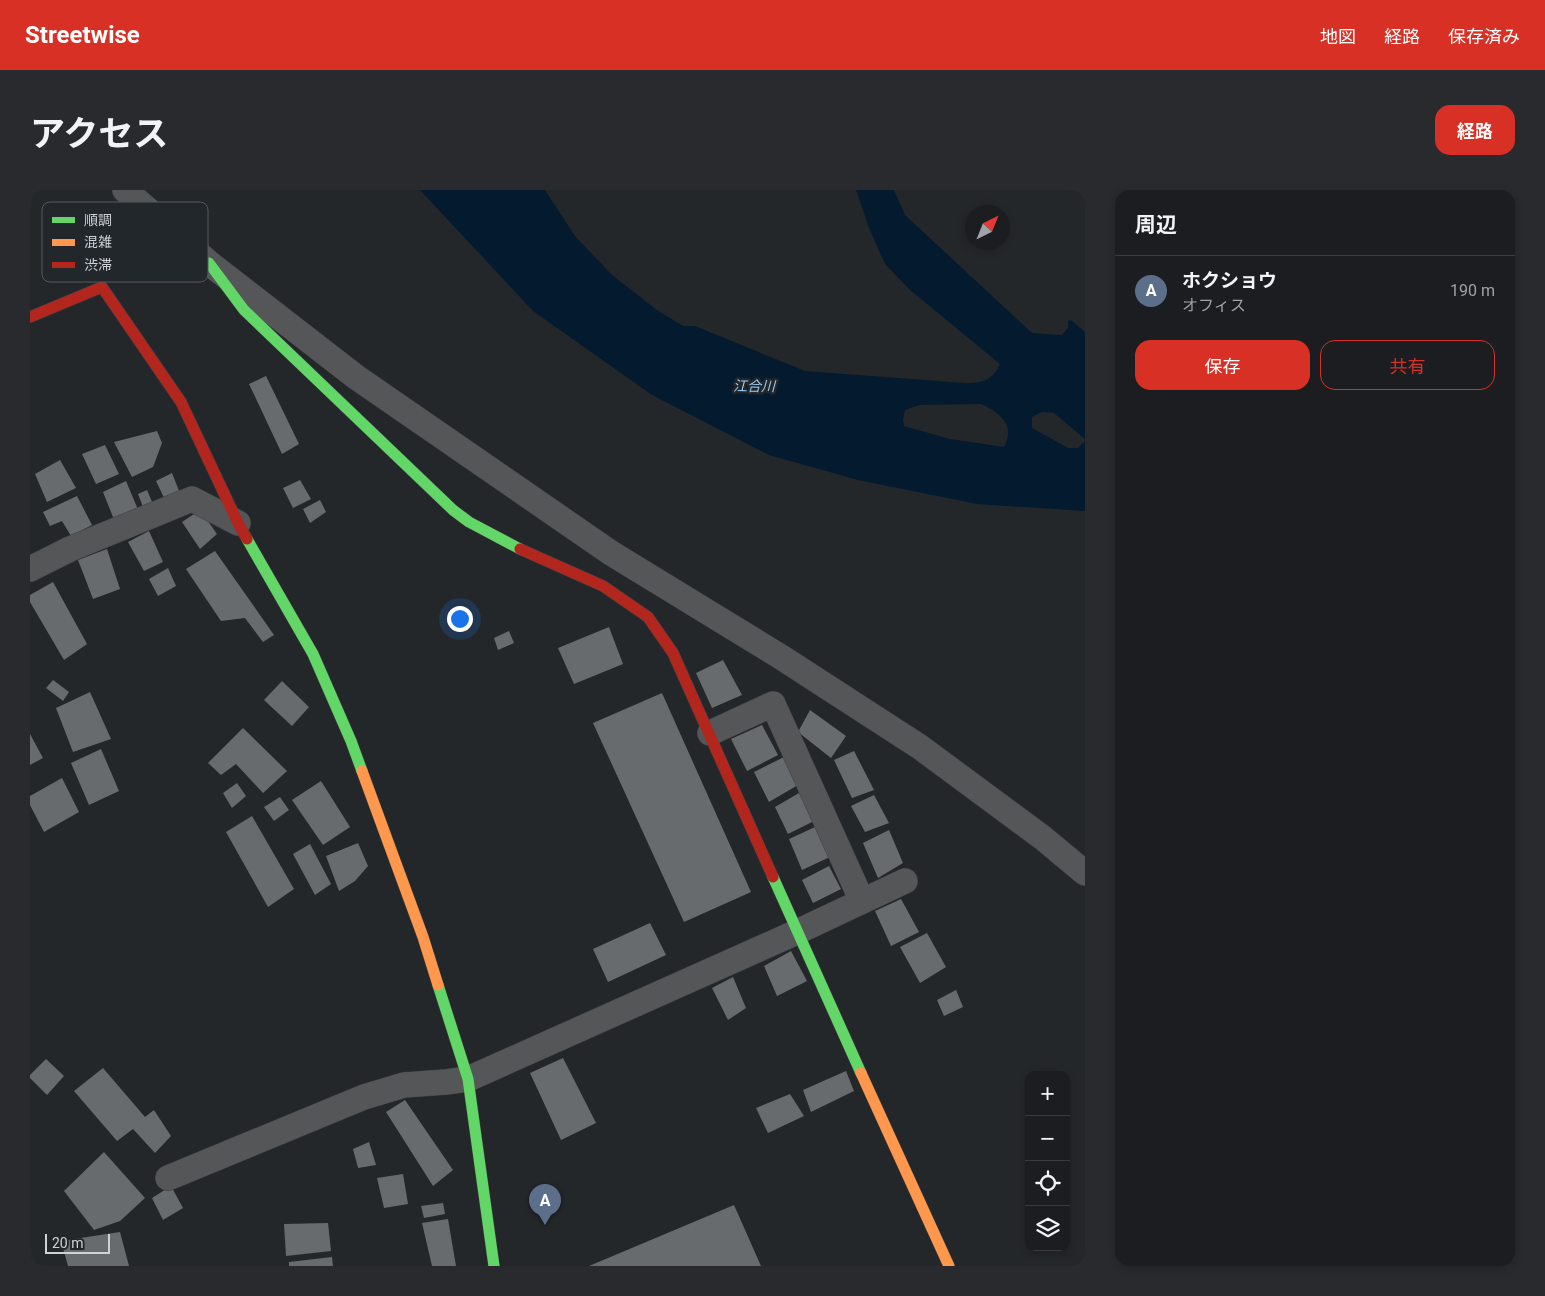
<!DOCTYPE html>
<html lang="ja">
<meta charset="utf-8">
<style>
:root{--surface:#1b1d20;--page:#282a2d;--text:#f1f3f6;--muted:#a0a2a5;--line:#393b3e;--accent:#d93025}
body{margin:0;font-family:Roboto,"Noto Sans JP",sans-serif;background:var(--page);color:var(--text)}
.controls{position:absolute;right:15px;bottom:15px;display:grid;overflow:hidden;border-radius:10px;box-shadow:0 2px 8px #0003}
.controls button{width:45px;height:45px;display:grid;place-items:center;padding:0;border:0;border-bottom:1px solid var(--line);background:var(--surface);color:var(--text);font:25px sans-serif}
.compass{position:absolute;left:935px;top:15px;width:45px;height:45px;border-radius:50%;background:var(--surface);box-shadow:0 2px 8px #0003;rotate:43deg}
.scale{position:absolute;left:15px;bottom:12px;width:65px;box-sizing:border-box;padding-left:5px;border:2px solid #cfd2d5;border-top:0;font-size:14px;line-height:18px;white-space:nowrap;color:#cfd2d5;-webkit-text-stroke:4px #22272c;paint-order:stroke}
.you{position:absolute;left:429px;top:428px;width:18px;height:18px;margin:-12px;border:4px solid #fff;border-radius:50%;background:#1a73e8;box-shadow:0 0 0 8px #1a73e833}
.badge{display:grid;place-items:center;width:32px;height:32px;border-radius:50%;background:var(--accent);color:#fff;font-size:16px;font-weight:700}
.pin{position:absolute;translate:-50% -41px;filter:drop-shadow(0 1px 2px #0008)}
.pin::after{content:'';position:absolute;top:26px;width:18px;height:15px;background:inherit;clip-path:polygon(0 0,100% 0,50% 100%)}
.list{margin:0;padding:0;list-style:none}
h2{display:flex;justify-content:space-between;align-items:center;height:65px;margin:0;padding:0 20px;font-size:21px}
h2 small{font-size:16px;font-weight:400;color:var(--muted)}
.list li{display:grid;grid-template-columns:32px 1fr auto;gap:15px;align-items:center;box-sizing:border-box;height:70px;padding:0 20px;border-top:1px solid var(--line)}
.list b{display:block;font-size:19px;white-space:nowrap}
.list p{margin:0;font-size:16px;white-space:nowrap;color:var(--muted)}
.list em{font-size:16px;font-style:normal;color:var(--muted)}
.actions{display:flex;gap:10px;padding:15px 20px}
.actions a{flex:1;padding:11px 0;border:1px solid var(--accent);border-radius:15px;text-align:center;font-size:18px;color:var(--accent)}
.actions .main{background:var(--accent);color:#fff}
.icon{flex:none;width:28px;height:28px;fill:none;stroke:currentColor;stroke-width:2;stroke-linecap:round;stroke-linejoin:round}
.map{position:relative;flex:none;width:1055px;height:1076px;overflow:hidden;border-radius:15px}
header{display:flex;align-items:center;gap:30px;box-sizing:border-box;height:70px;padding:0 25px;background:var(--accent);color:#fff}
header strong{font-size:24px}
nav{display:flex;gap:28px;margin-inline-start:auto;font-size:18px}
.intro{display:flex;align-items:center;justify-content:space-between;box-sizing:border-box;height:120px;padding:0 30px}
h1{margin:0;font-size:35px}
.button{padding:12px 22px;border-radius:15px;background:var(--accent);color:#fff;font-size:18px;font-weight:700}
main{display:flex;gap:30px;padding:0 30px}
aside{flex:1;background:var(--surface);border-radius:15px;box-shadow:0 2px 8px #0003}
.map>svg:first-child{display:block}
.water{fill:#041a2f;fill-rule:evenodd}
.building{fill:#686b6d}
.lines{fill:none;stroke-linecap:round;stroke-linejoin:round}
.street-casing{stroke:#404245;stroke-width:26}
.fast-casing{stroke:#404245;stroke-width:12}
.slow-casing{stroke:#404245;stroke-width:12}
.jam-casing{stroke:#404245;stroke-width:12}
.street{stroke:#545658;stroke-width:25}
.fast{stroke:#63d668;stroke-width:11}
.slow{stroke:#ff974d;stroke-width:11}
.jam{stroke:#b3261e;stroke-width:11}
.labels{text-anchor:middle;stroke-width:5;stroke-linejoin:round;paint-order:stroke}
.water-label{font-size:14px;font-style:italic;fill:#9dcaf5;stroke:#22272c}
.key{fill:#22272c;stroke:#565a5f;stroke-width:1}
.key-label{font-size:14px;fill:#cfd2d5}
</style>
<header>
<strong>Streetwise</strong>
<nav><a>地図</a><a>経路</a><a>保存済み</a></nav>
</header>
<div class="intro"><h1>アクセス</h1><a class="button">経路</a></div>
<main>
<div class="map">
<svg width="1055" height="1076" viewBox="0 0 1055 1076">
<rect width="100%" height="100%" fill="#24272a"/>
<path class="water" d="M390,0H515L545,46L582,85L627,120L653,136H665L775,181L935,193C952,193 962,191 970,174L880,100L855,74L839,38L826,0H864L875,25L1002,143L1032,145L1038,138V131L1041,130L1055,142V249L1024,223L1012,222L1002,227V238L1038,258H1048L1055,251V321L947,314L828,290L739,265L622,205L503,121ZM951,214C970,223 986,235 974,257L920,249L874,236L873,230L875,220L889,215Z"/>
<g class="building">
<path d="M236,186L269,254L252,264L219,194Z"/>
<path d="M127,241L132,253L123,277L102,287L84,252Z"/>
<path d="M75,255L89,284L66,294L52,264Z"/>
<path d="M30,270L46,298L17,312L5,284Z"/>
<path d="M142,283L151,306L137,314L126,291Z"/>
<path d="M270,290L281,309L263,318L253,298Z"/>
<path d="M96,291L109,322L85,332L73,302Z"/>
<path d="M117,300L125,319L115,322L108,304Z"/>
<path d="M47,306L62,335L41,346L32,331L20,336L13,322Z"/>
<path d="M290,310L296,322L280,333L273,319Z"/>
<path d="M170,320L187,344L170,359L152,332Z"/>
<path d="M119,341L133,372L114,381L98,352Z"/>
<path d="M77,359L90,399L63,409L48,370Z"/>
<path d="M185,361L244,445L233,452L215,428L191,431L156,379Z"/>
<path d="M138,378L146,396L128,406L119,389Z"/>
<path d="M23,392L57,454L34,470L0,412V405Z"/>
<path d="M579,437L593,474L544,494L528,458Z"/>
<path d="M479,441L484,453L468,460L464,448Z"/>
<path d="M693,470L712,505L682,518L666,483Z"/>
<path d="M23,490L39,502L33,511L16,498Z"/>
<path d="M252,491L279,517L262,536L234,510Z"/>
<path d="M60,502L81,549L43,562L26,518Z"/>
<path d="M632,503L721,702L654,732L563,533Z"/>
<path d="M780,520L816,546L801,568L768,542Z"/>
<path d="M732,535L748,565L717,581L701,549Z"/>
<path d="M213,538L257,581L233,603L206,574L191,585L178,573Z"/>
<path d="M0,544L13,568L0,575Z"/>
<path d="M71,559L89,601L59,615L41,573Z"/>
<path d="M824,561L844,600L822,608L804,570Z"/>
<path d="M754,567L768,595L739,612L724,582Z"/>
<path d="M32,588L49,622L14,642L0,615V606Z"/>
<path d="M291,591L320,637L293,655L262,610Z"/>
<path d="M207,593L216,606L202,618L193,603Z"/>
<path d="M769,603L784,631L758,644L745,617Z"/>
<path d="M844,605L859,633L835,642L821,616Z"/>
<path d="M250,607L259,620L244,631L234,617Z"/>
<path d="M222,626L264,699L238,717L196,642Z"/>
<path d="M785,637L800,667L772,680L759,649Z"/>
<path d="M859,640L873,673L848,688L833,653Z"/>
<path d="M328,653L338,676L325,691L309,701L296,666Z"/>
<path d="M280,654L301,694L285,705L263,664Z"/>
<path d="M799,676L811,699L783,713L772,690Z"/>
<path d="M871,709L889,742L861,756L845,721Z"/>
<path d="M620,733L636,765L578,792L563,759Z"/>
<path d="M897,743L916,777L890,793L870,757Z"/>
<path d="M761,761L777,791L747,806L734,776Z"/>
<path d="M703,787L716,818L698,830L682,798Z"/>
<path d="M926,800L933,817L914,826L907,810Z"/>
<path d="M533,868L566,933L531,950L500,883Z"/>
<path d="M16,869L34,886L17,905L0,888V885Z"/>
<path d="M73,878L115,927L124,920L141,946L125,963L103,939L87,951L44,901Z"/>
<path d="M816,881L824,901L781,922L773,900Z"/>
<path d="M760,904L774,926L738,943L726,918Z"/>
<path d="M375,910L423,980L403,996L356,922Z"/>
<path d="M339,952L346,975L328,978L323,959Z"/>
<path d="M74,962L115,1008L90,1031L64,1040L34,1001Z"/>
<path d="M373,984L378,1014L354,1018L347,988Z"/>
<path d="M141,996L153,1018L133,1030L122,1008Z"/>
<path d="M413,1013L415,1024L394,1028L391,1016Z"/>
<path d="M704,1015L731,1076H559Z"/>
<path d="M418,1029L426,1076H402L392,1033Z"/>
<path d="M298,1033L301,1061L256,1066L254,1034Z"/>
<path d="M90,1042L99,1076H38L31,1051Z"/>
<path d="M302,1067L303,1076H259V1072Z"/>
</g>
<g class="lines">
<g class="street-casing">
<g id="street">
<path d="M95,0L179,73L326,187L581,363L751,467L890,557L1013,648L1055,683"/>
<path d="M0,379L40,359L162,309L208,333"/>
<path d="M680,543L743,514L832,711"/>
<path d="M138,988L334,907L374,895L416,892L438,889L767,742L875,691"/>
</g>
</g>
<g class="fast-casing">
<g id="fast">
<path d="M179,73L214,120L423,320L439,332L490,359"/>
<path d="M217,349L283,464L321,551L332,581"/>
<path d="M743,687L831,883"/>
<path d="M408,795L438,889L464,1076"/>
</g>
</g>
<g class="slow-casing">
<g id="slow">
<path d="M332,581L393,747L408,795"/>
<path d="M831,883L919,1076"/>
</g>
</g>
<g class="jam-casing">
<g id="jam">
<path d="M0,127L72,97L151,212L208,333L217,349"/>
<path d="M490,359L573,396L618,427L643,463L743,687"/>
</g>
</g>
<use href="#street" class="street"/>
<use href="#fast" class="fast"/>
<use href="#slow" class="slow"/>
<use href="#jam" class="jam"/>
</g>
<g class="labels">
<g class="water-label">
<text transform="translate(724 196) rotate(1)" y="5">江合川</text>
</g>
</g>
<rect x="12" y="12" width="166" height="80" rx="8" class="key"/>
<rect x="22" y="27" width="23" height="6" fill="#63d668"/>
<rect x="22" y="49" width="23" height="7" fill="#ff974d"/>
<rect x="22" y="72" width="23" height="6" fill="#b3261e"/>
<g class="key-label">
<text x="54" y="35">順調</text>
<text x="54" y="57">混雑</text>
<text x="54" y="80">渋滞</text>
</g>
</svg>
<div class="controls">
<button>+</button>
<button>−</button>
<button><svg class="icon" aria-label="locate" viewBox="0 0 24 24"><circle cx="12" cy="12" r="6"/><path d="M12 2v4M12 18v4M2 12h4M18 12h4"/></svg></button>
<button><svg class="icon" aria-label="layers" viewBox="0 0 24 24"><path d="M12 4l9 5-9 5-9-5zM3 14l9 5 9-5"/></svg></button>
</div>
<svg class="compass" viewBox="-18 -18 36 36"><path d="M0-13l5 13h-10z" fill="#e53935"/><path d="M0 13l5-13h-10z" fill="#a0a2a5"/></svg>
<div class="scale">20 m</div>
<div class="you"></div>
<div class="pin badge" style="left:515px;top:1035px;background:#5c6f8a">A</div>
</div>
<aside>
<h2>周辺<small></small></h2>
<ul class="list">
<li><span class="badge" style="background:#5c6f8a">A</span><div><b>ホクショウ</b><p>オフィス</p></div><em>190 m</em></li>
</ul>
<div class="actions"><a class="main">保存</a><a>共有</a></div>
</aside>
</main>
